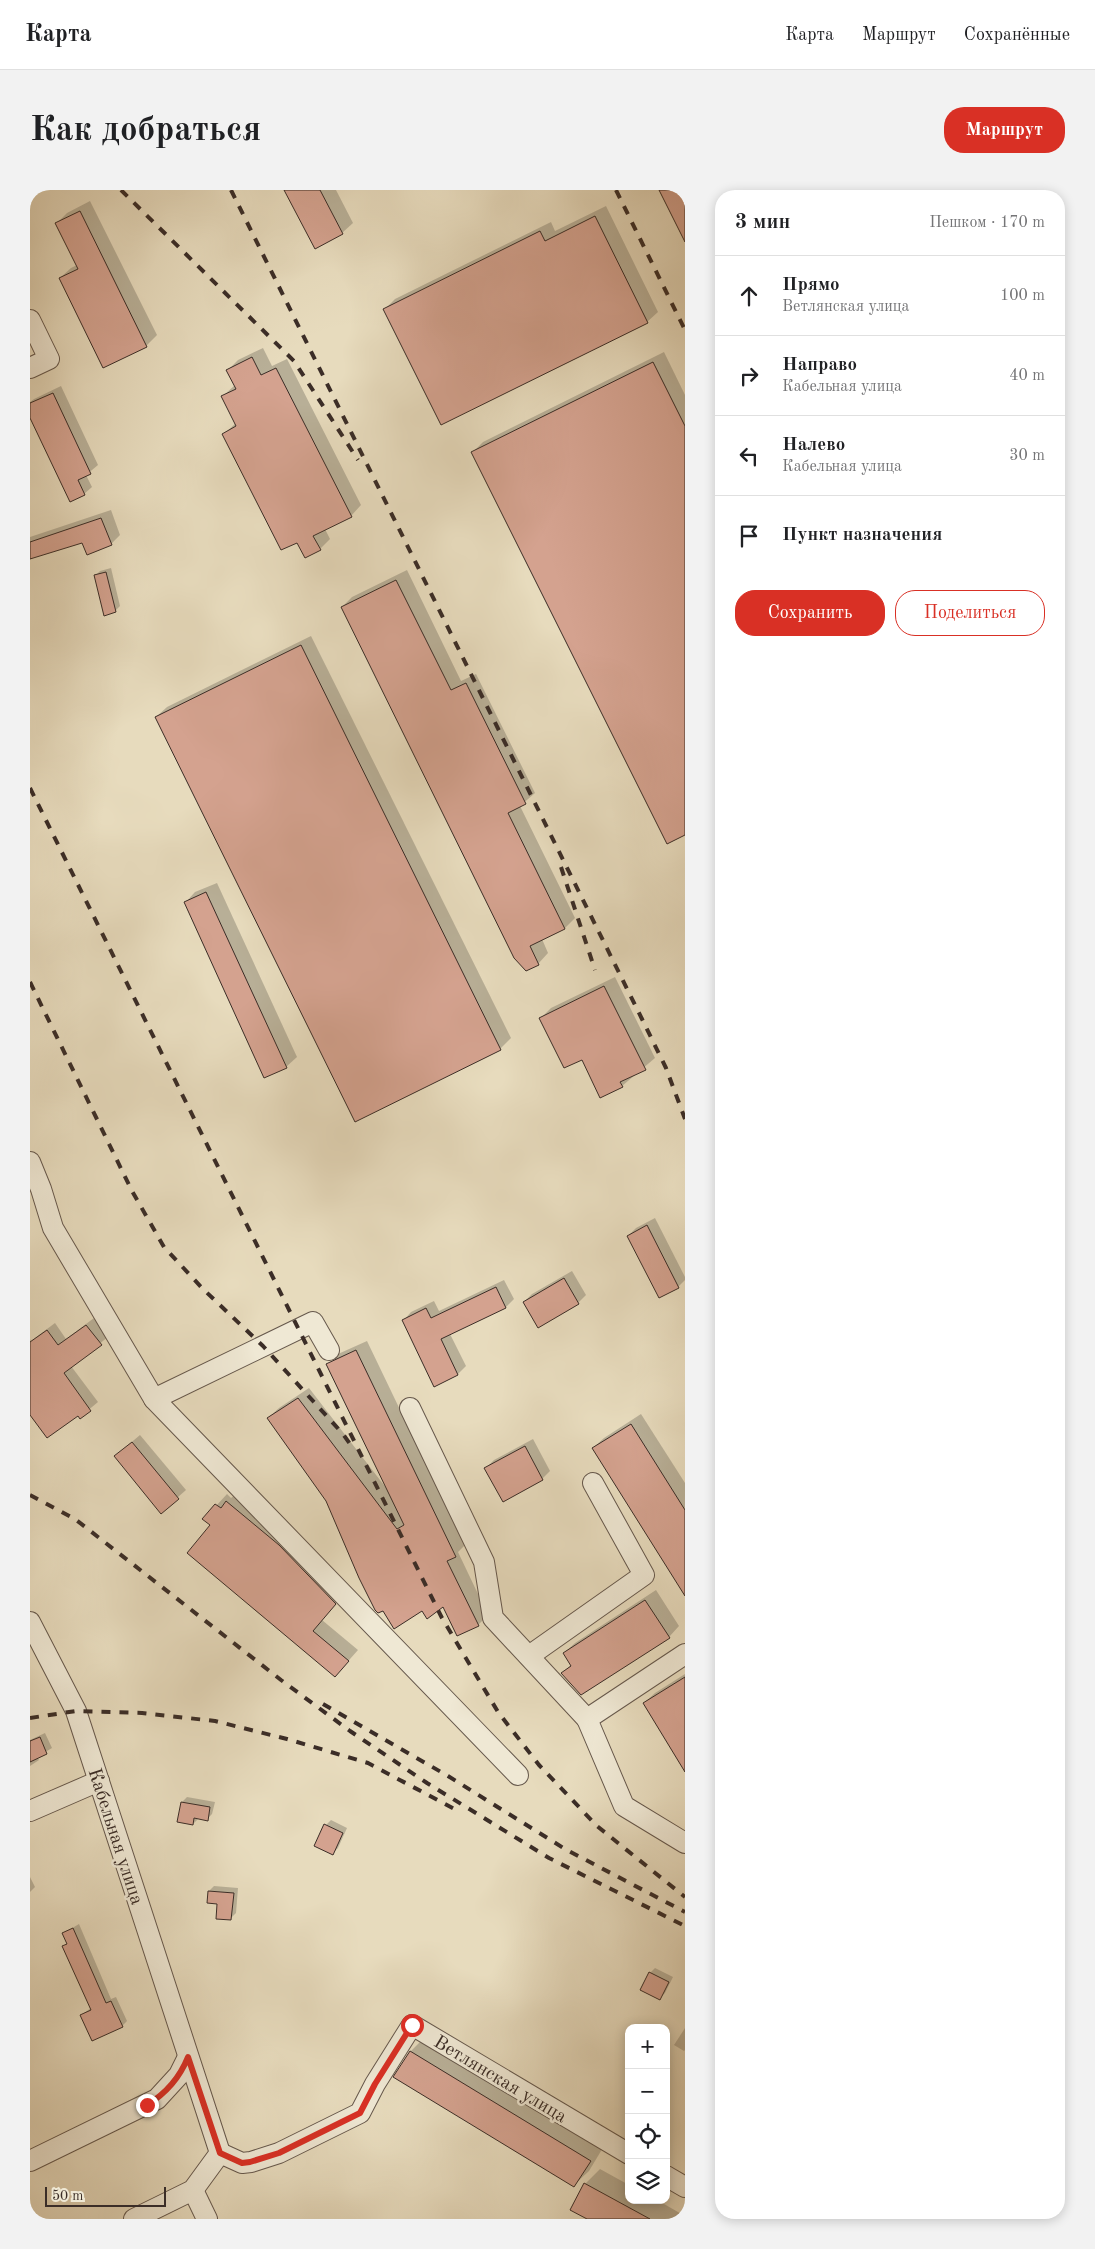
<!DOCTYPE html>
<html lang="ru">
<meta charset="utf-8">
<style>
:root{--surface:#fff;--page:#f2f2f2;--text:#202124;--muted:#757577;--line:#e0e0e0;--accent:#d93025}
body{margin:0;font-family:"Old Standard TT",serif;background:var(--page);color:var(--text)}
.controls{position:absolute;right:15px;bottom:15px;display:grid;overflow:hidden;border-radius:10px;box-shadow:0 2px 12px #0003}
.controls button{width:45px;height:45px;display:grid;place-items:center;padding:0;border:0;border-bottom:1px solid var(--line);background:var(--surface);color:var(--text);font:25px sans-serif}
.scale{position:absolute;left:15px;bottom:12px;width:121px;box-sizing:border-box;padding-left:5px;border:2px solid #3b2d27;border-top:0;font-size:14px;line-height:18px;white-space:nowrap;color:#3b2d27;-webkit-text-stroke:4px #efe8d4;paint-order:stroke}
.stop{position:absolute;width:15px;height:15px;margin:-11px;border:4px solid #d93025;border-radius:50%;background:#fff}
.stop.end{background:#d93025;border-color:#fff;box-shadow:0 1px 5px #0008}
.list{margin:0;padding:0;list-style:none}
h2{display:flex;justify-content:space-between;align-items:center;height:65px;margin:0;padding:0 20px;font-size:21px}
h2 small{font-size:16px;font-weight:400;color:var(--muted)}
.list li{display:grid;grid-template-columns:32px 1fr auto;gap:15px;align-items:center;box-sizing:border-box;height:80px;padding:0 20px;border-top:1px solid var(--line)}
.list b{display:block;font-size:19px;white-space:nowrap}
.list p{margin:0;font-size:16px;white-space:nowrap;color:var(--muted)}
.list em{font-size:16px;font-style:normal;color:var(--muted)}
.actions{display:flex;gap:10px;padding:15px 20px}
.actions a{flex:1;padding:11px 0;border:1px solid var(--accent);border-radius:20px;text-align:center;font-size:18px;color:var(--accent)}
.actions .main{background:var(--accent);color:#fff}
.icon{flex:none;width:28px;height:28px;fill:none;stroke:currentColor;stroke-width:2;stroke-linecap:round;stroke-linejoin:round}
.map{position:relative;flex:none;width:655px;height:2029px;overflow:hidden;border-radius:20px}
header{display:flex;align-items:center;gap:30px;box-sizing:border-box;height:70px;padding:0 25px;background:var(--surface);border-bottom:1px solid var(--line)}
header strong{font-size:24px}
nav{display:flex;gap:28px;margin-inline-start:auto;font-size:18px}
.intro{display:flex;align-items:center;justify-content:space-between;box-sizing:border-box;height:120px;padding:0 30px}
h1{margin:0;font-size:35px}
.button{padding:12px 22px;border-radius:20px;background:var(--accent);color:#fff;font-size:18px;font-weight:700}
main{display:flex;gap:30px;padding:0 30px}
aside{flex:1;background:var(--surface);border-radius:20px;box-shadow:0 2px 12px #0003}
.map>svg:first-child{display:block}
.shadow{fill:#0003}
.building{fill:#d4a28f;stroke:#3b2d27}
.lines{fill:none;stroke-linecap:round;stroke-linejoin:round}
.minor-casing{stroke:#66584c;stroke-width:22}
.minor{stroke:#efe8d4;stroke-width:20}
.rail{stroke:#3b2d27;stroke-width:4;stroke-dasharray:9 9;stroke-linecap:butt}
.route{stroke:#d93025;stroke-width:6}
.labels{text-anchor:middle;stroke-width:5;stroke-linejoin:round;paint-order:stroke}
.street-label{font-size:19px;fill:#3b2d27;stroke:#efe8d4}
</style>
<header>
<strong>Карта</strong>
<nav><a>Карта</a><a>Маршрут</a><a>Сохранённые</a></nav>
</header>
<div class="intro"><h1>Как добраться</h1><a class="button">Маршрут</a></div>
<main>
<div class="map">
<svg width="655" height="2029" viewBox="0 0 655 2029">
<rect width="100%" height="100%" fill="#e7dbbd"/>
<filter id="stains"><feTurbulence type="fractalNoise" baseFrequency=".004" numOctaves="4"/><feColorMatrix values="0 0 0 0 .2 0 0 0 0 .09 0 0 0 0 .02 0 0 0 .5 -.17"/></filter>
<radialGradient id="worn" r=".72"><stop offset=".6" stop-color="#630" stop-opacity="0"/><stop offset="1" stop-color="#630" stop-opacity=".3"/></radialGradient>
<g class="shadow">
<path d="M255,0H306L323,33L312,43L286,57Z"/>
<path d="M60,11L127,145L116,156L74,176L30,88L41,78L47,75L27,33L37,23Z"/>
<path d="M576,16L628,122L617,132L355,119L365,109L521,32L525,41Z"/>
<path d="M233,158L242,176L257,169L331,315L321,326L295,339L300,349L290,359L267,351L194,244L206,233L193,206L205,195L198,180L208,170Z"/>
<path d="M634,162L655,205V644L443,262L453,252Z"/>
<path d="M31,196L68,275L56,285L62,297L54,304L0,225V212L4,209Z"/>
<path d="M81,320L90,345L81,354L53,351L0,368V347Z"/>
<path d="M81,378L90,416L85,421L65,386L70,381Z"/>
<path d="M377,380L431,491L446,484L505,603L490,616L545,728L535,738L512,749L518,763L508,774L312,417L322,407Z"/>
<path d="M281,446L481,848L470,859L126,527L137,517Z"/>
<path d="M187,693L267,867L256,877L155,713L165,702Z"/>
<path d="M585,787L625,868L592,896L552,868L511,828L521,818Z"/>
<path d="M625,1028L655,1087V1090L648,1097L598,1046L606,1038Z"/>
<path d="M542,1081L556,1105L548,1113L494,1112L502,1104Z"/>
<path d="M474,1090L484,1109L476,1117L420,1144L436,1176L428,1184L405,1195L374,1130L381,1122L404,1111L409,1121Z"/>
<path d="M64,1128L78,1147L41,1176L68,1212L50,1227L48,1225L0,1222V1149L1,1151L25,1133L36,1149Z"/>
<path d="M337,1151L435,1355L428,1362L458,1425L448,1435L413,1415L297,1310L238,1228L249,1218L279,1198L360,1303L298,1175L308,1164Z"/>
<path d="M611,1224L655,1293V1404L563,1258L574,1248Z"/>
<path d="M110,1245L156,1300L131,1322L85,1266Z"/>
<path d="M503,1249L520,1281L512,1289L473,1310L456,1278L464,1270Z"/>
<path d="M208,1302L315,1402L292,1430L328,1460L305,1486L182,1335L174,1329L197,1304L201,1308Z"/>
<path d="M626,1400L649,1436L639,1447L532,1483L542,1474L534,1463L545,1453Z"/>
<path d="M655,1484V1579L614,1513L625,1503Z"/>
<path d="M15,1543L22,1558L7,1567L9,1570L0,1576V1550Z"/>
<path d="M157,1607L185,1612L182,1624L177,1629H168L163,1634L152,1612Z"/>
<path d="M301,1630L317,1638L308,1658L303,1663L296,1635Z"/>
<path d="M0,1687L5,1697L0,1702Z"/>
<path d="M184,1696L208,1698L206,1723L201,1728L179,1701Z"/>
<path d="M49,1734L81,1809L86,1807L97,1831L92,1836L51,1825L61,1818L34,1756L38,1752L34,1743Z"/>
<path d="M625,1778L643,1787L635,1803L630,1808L620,1783Z"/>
<path d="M655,1838V1860L654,1861L644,1855Z"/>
<path d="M395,1847L574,1956L559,1981L544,1995L365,1887L381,1861Z"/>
<path d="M570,1979L599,1995V2010H627L655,2026V2029H559L555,1994Z"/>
</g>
<g class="building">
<path d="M254,0H290L313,44L285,59Z"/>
<path d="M629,0H655V52Z"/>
<path d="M50,21L117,157L73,178L29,88L48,79L25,33Z"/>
<path d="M565,26L618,133L411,235L353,119L510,41L515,51Z"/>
<path d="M222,167L231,185L246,178L322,327L283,346L291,360L275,368L267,353L251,360L192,244L206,236L191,206L206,199L196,180Z"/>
<path d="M623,172L655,236V645L637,654L441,262Z"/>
<path d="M23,203L61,284L48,290L55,305L40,312L0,228V213Z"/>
<path d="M71,328L82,355L57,365L52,353L0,369V352Z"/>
<path d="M76,382L86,422L74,426L64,385Z"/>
<path d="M366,390L421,500L436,493L496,614L478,623L535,739L500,756L509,775L496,781L484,768L311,417Z"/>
<path d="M271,455L471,860L325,932L125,527Z"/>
<path d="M176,702L257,878L234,888L154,712Z"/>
<path d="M574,796L616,880L590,892L593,897L570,908L552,870L534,878L509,828Z"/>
<path d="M617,1035L649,1098L629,1108L597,1046Z"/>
<path d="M534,1088L549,1114L508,1138L493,1112Z"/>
<path d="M466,1097L476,1118L411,1149L428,1185L404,1197L372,1130L396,1118L401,1128Z"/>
<path d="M56,1135L72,1155L34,1183L61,1221L50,1229L48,1226L17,1248L0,1225V1152L17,1140L28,1155Z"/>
<path d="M326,1160L426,1367L417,1371L449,1436L427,1446L413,1417L397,1429L392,1421L364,1439L353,1421L348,1423L345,1420L329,1388L296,1311L237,1228L268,1208L367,1339L374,1335L296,1174Z"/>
<path d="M601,1234L655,1320V1406L562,1258Z"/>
<path d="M102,1252L149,1309L131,1324L84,1266Z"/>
<path d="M495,1256L513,1290L473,1312L454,1278Z"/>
<path d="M196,1311L249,1355L306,1414L283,1441L319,1471L305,1487L157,1363L180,1335L172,1329L185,1314L191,1318Z"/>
<path d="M615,1410L640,1448L551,1505L531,1483L541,1476L533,1463Z"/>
<path d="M655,1487V1582L613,1513Z"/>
<path d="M10,1547L17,1564L0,1572V1551Z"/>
<path d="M151,1612L180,1617L178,1631L164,1628L163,1635L147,1632Z"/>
<path d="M294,1634L313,1643L303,1665L284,1656Z"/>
<path d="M178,1701L204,1703L201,1730L186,1729L187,1714L177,1713Z"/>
<path d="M43,1738L76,1813L81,1811L93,1837L62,1851L50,1825L61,1820L32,1756L37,1754L32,1743Z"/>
<path d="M619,1782L639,1792L630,1810L610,1800Z"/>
<path d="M380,1861L561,1971L544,1997L363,1887Z"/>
<path d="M554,1993L620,2029H557L540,2020Z"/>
</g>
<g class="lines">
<g class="minor-casing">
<g id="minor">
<path d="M0,130L19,169L0,178"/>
<path d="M0,972L11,999L23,1038L124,1209L488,1585"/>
<path d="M124,1209L283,1132L299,1160"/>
<path d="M380,1218L454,1372L463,1428L557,1529"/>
<path d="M0,1432L46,1521L190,1963L163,2000L104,2029"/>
<path d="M655,1464L557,1529L594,1616L655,1653"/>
<path d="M499,1466L614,1385L563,1293"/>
<path d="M0,1621L69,1591"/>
<path d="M190,1963L212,1973L221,1972L249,1963L330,1923L345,1894L382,1835L599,1964"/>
<path d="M0,1971L127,1909L149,1885L158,1867"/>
<path d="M636,1986L655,1997"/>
<path d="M163,2000L177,2029"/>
</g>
</g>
<use href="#minor" class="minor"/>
<g class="rail">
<path d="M91,0L264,171L328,270"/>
<path d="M201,0L612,829L636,878L655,929"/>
<path d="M586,0L655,140"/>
<path d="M0,598L412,1428L468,1522L509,1575L567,1636L655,1707"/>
<path d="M531,677L565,780"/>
<path d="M0,792L102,1001L134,1057L173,1099L233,1156L313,1244L320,1254"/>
<path d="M0,1305L45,1329L251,1490L320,1541L397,1593L519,1668L655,1736"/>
<path d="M293,1514L418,1586L535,1659L655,1722"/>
<path d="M0,1528L46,1521L112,1523L185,1531L257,1549L338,1573L430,1622"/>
</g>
</g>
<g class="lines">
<path class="route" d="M117,1915C135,1904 150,1887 158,1867L190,1963L212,1973L220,1972L249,1963L330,1923L345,1894L382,1835"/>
</g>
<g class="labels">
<g class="street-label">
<text transform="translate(87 1646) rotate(72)" y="7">Кабельная улица</text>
<text transform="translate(471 1888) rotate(31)" y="7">Ветлянская улица</text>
</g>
</g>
<rect width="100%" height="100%" filter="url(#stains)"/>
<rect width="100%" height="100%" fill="url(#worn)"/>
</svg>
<div class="controls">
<button>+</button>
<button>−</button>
<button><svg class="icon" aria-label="locate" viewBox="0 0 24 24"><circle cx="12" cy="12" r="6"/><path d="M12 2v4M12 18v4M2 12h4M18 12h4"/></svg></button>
<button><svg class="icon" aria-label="layers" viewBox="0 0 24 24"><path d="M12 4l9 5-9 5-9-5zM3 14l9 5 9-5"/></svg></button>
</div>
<div class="scale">50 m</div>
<div class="stop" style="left:382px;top:1835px"></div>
<div class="stop end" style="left:117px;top:1915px"></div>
</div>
<aside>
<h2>3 мин<small>Пешком · 170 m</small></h2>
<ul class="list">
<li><svg class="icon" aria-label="ahead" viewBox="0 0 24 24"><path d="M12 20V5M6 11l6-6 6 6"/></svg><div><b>Прямо</b><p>Ветлянская улица</p></div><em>100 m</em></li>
<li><svg class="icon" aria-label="right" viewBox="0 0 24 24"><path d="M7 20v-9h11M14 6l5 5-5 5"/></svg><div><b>Направо</b><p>Кабельная улица</p></div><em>40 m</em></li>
<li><svg class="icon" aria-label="left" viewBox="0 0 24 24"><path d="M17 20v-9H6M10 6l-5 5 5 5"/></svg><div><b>Налево</b><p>Кабельная улица</p></div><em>30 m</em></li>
<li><svg class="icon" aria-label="arrive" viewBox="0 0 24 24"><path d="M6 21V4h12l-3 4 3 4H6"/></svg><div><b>Пункт назначения</b></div></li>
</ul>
<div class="actions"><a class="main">Сохранить</a><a>Поделиться</a></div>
</aside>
</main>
